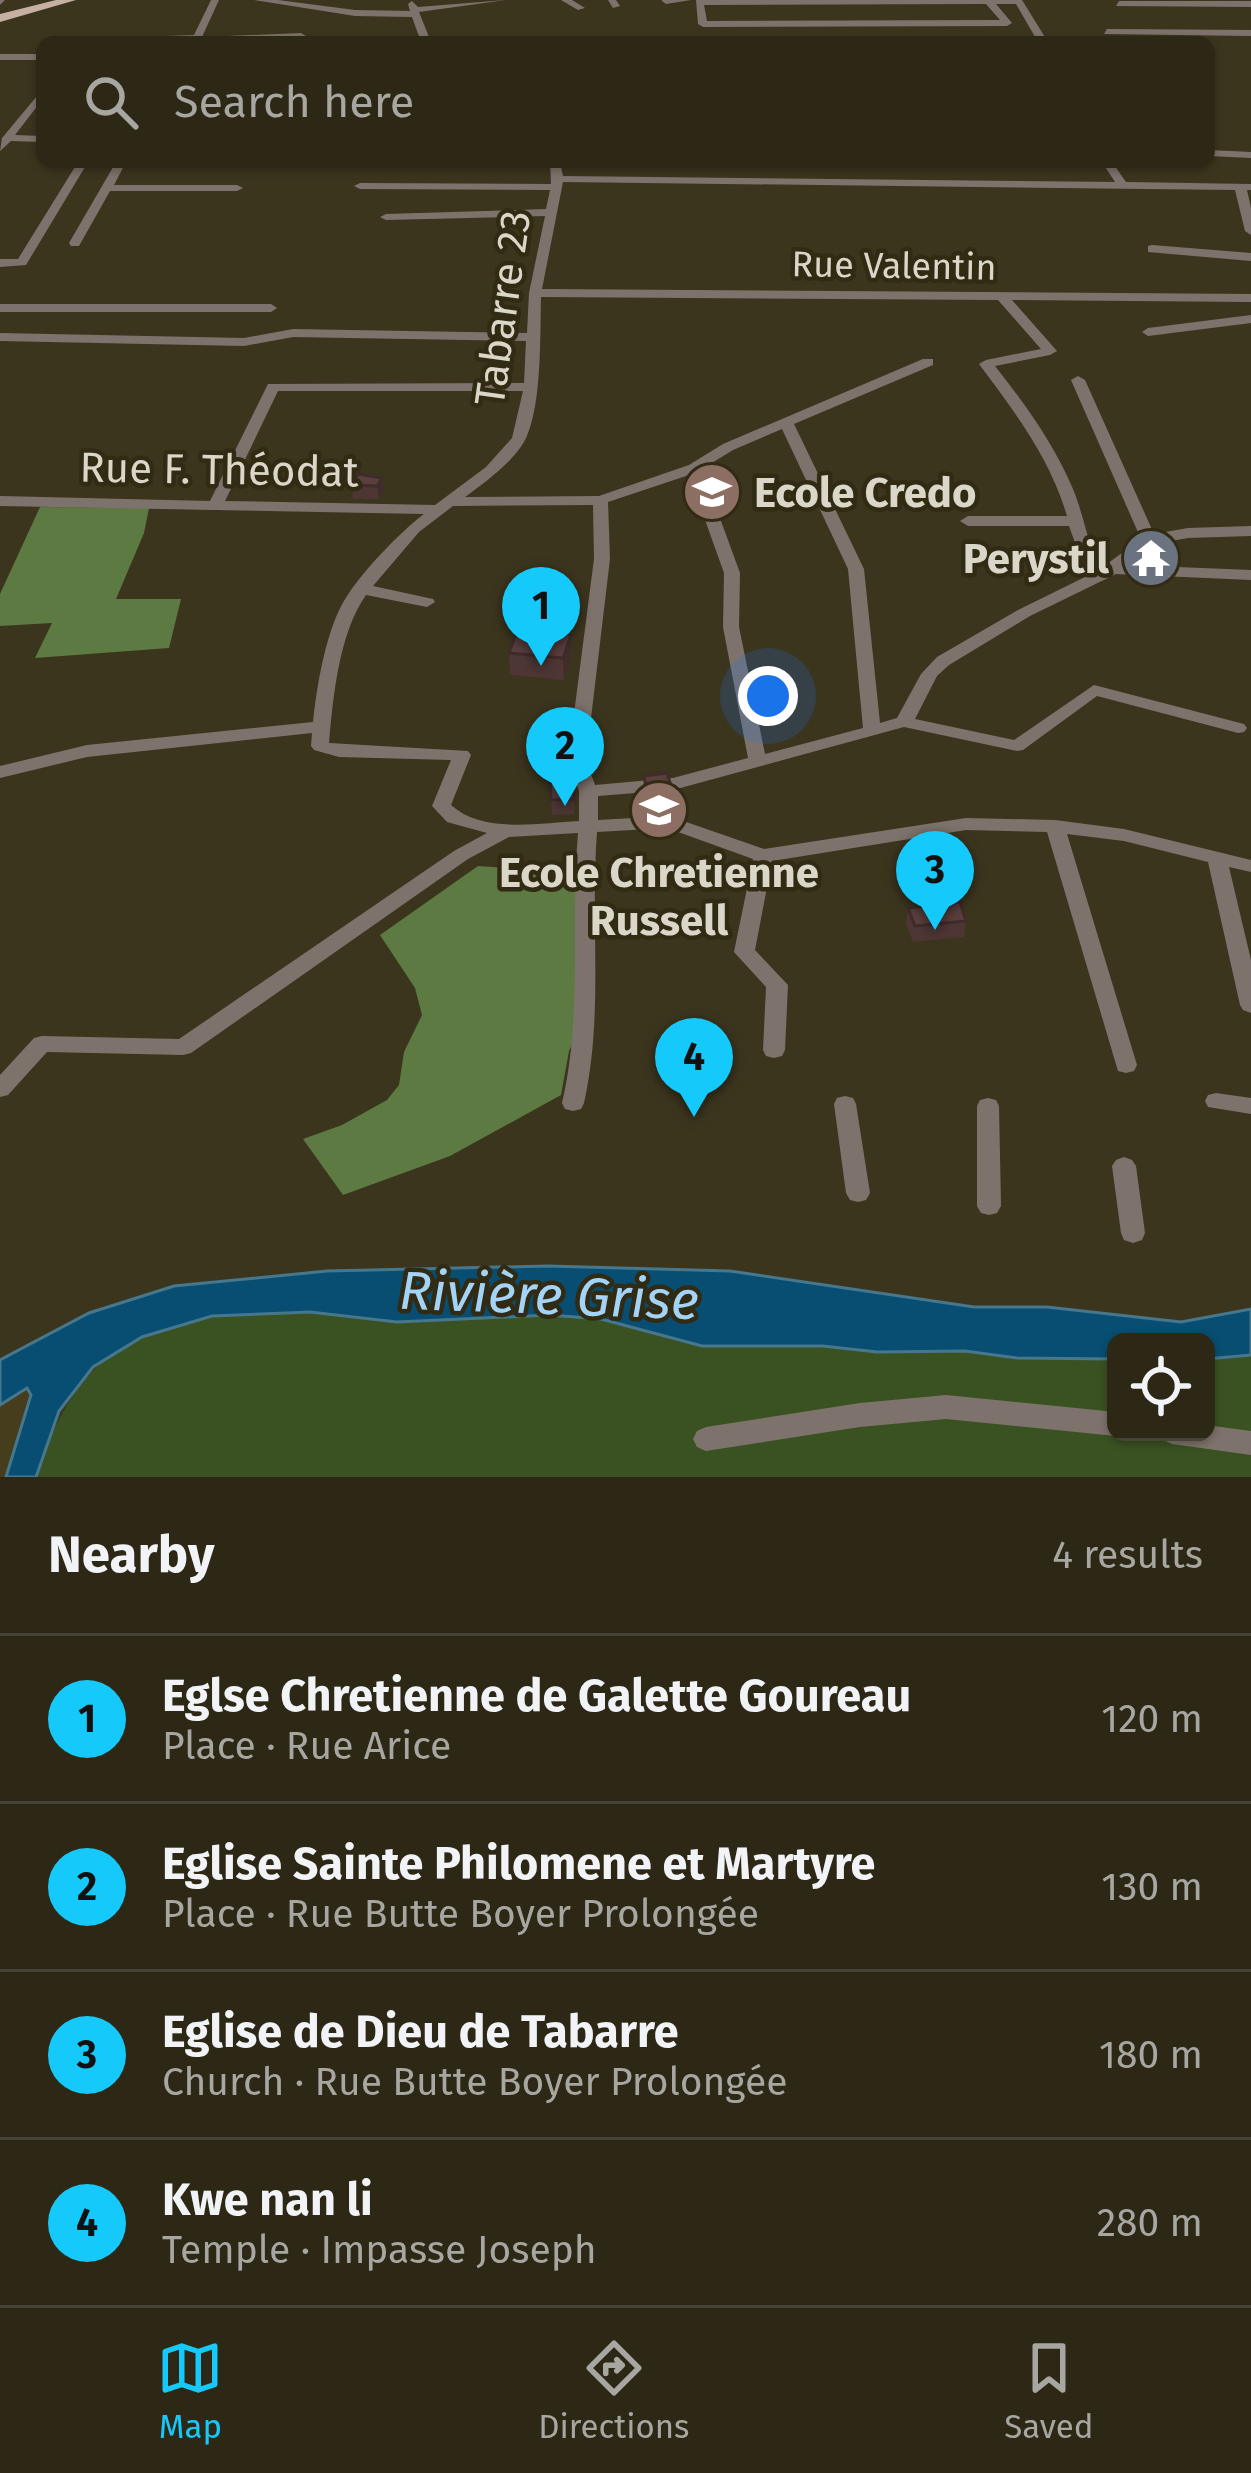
<!DOCTYPE html>
<meta charset="utf-8">
<style>
:root{--surface:#2d2816;--page:#393423;--text:#f1f3f6;--muted:#a7a6a1;--line:#484435;--accent:#15cafb}
body{margin:0;font-family:"Fira Sans",sans-serif;background:var(--page);color:var(--text)}
.controls{position:absolute;right:36px;bottom:36px;display:grid;overflow:hidden;border-radius:18px;box-shadow:0 3px 9px #0004}
.controls button{width:108px;height:108px;display:grid;place-items:center;padding:0;border:0;border-bottom:3px solid var(--line);background:var(--surface);color:var(--text);font:60px sans-serif}
.you{position:absolute;left:768px;top:696px;width:42px;height:42px;margin:-30px;border:9px solid #fff;border-radius:50%;background:#1a73e8;box-shadow:0 0 0 18px #1a73e833}
.badge{display:grid;place-items:center;width:78px;height:78px;border-radius:50%;background:var(--accent);color:#111;font-size:39px;font-weight:700}
.pin{position:absolute;translate:-50% -99px;filter:drop-shadow(0 3px 6px #0008)}
.pin::after{content:'';position:absolute;top:63px;width:42px;height:36px;background:inherit;clip-path:polygon(0 0,100% 0,50% 100%)}
.list{margin:0;padding:0;list-style:none}
h2{display:flex;justify-content:space-between;align-items:center;height:156px;margin:0;padding:0 48px;font-size:51px}
h2 small{font-size:39px;font-weight:400;color:var(--muted)}
.list li{display:grid;grid-template-columns:78px 1fr auto;gap:36px;align-items:center;box-sizing:border-box;height:168px;padding:0 48px;border-top:3px solid var(--line)}
.list b{display:block;font-size:45px;white-space:nowrap}
.list p{margin:0;font-size:39px;white-space:nowrap;color:var(--muted)}
.list em{font-size:39px;font-style:normal;color:var(--muted)}
.icon{flex:none;width:66px;height:66px;fill:none;stroke:currentColor;stroke-width:2;stroke-linecap:round;stroke-linejoin:round}
.map{position:relative;flex:none;width:1251px;height:1477px;overflow:hidden}
.search{position:absolute;background:var(--surface);box-shadow:0 3px 9px #0004;left:36px;right:36px;top:36px;height:132px;display:flex;align-items:center;gap:30px;box-sizing:border-box;padding:0 42px;border-radius:18px;color:var(--muted);font-size:45px}
.sheet{height:828px;background:var(--surface)}
nav{display:flex;justify-content:space-around;align-items:center;box-sizing:border-box;height:168px;border-top:3px solid var(--line);background:var(--surface);font-size:33px;color:var(--muted)}
nav a{display:grid;justify-items:center;gap:6px}
nav .on{color:var(--accent)}
.map>svg:first-child{display:block}
.green{fill:#3a5222}
.forest{fill:#5c7a42}
.sand{fill:#463d1d}
.water{fill:#074e72;stroke:#46778c;stroke-width:3}
.lines{fill:none;stroke-linecap:round;stroke-linejoin:round}
.minor{fill:#7e736c;fill-rule:evenodd}
.major{fill:#c5b0a1;fill-rule:evenodd}
.wall{fill:#4d3634}
.shaded-wall{fill:#3f2c2b}
.building{fill:#5a3f3d;stroke:#3f2c2b;stroke-width:3}
.labels{text-anchor:middle;stroke-width:9;stroke-linejoin:round;paint-order:stroke}
.far-street-label{font-size:36px;fill:#dad6c8;stroke:#322b14}
.street-label{font-size:42px;fill:#dad6c8;stroke:#322b14}
.poi-label{font-size:42px;font-weight:bold;fill:#dad6c8;stroke:#322b14;text-anchor:start}
.near-water-label{font-size:54px;font-style:italic;fill:#a3d4f7;stroke:#322b14}
</style>
<div class="map">
<svg width="1251" height="1477" viewBox="0 0 1251 1477">
<rect width="100%" height="100%" fill="#3c351e"/>
<path class="green" d="M310,1312L397,1322L549,1315L601,1319L702,1346H823L877,1352L965,1351L1017,1358L1116,1359V1432H1206V1359L1251,1355V1477H36C64,1390 109,1328 208,1316C241,1313 276,1315 310,1312Z"/>
<g class="forest">
<path d="M40,507L149,508L144,533L116,599H181L169,648L35,658L52,623L0,626V594Z"/>
<path d="M478,866L577,873L579,1030L569,1051L561,1095L450,1156L343,1195L303,1139L342,1125L387,1100L399,1085L404,1052L422,1015L415,988L380,935Z"/>
</g>
<path class="sand" d="M27,1387C38,1415 11,1448 6,1477H0V1405Z"/>
<path class="water" d="M548,1266L730,1271L974,1307H1047L1181,1322L1251,1309V1355L1206,1359V1342H1116V1359L1017,1358L965,1351L877,1352L823,1346H702L601,1319L549,1315L397,1322L310,1312L212,1316L142,1337L93,1367L59,1411L36,1477H6L31,1395L27,1388L0,1405V1360L89,1313L174,1286L327,1271Z"/>
<g class="lines">
<g class="minor">
<path d="M0,0H5L0,5Z"/>
<path d="M211,0H219L202,37L301,33L306,36L305,42H295L296,39L70,42L75,39L194,35Z"/>
<path d="M254,0H278L355,10L410,11L408,4L412,1L418,7L506,0L419,12L431,42H421L412,17L355,16Z"/>
<path d="M561,0H572L585,8L578,10Z"/>
<path d="M608,0H616L620,6L613,8Z"/>
<path d="M691,0L666,4L662,1V0Z"/>
<path d="M696,0H1022L1048,42H1038L1016,4H996L1012,23L1007,26L703,27L698,24ZM978,4H986L1000,20L707,21L704,5Z"/>
<path d="M1119,1H1251V7L1116,6Z"/>
<path d="M1107,29L1251,30V36L1104,34Z"/>
<rect x="0" y="54" width="42" height="6"/>
<path d="M42,90V100L15,135L42,136V142L11,141L0,151L2,138Z"/>
<path d="M1209,150L1251,152V158L1209,156Z"/>
<path d="M78,162H88L26,265L0,267V259H18Z"/>
<path d="M116,162H126L114,185H237L243,188L237,191H110L79,246H71L69,243Z"/>
<path d="M550,162H560L563,176L1115,182L1102,162H1112L1126,182L1251,184V190H1247L1251,208V235L1245,231L1235,190L563,182L542,289L1251,294V302L1012,300L1057,351L1050,355L995,366C1025,404 1054,444 1073,489C1084,516 1087,541 1100,569L1141,539L1071,380L1078,376L1085,380L1154,534L1188,528L1251,526V536L1188,538L1154,544L1128,565L1251,570V580L1116,574L1030,616L949,665L937,676L915,719L1014,740L1094,685L1244,724L1247,728L1244,732L1238,733L1097,696L1023,750L1017,751L904,727L673,790L598,796V820L669,816L764,849L966,818L1055,820L1124,829L1251,860V872L1229,867L1251,960V1013L1243,1010L1240,1005L1208,862L1124,841L1067,834L1137,1065L1134,1071L1126,1073L1118,1071L1047,832L966,830L772,861L755,950L788,985L785,1050L782,1056L774,1058L766,1056L763,1050L766,987L734,952L753,859L667,828L597,832C590,922 604,1014 584,1103L581,1109L573,1111L565,1109L562,1103C583,1014 570,923 578,833L509,837L468,859L191,1053L183,1055L47,1052L8,1095L0,1097V1075L34,1038L42,1036L179,1039L454,851L487,833L447,822L432,806L451,760L339,757L314,750L311,746L312,733L87,757L0,778V766L87,745L313,722C317,685 326,628 347,596C363,571 400,532 424,514L0,506V496L210,501L268,384L524,383L526,341L293,337L244,346L0,341V333L244,338L293,329L527,333L529,293L545,216L386,220L380,217L386,214L546,209L550,190L360,189L354,186L360,183L551,184ZM541,297L998,300L1041,349L986,360L979,364C1015,412 1050,458 1067,516H968L960,521L968,526H1069L1087,576L1018,610L937,657L921,674L897,718L880,723L864,569L794,424L933,365V359H923L723,444L689,465L599,496L465,497C484,483 516,460 526,438C542,404 540,335 541,297ZM278,391H523L512,438L486,467L435,505L225,501ZM782,429L848,569L863,728L765,754L739,627L740,573L702,469L733,450ZM689,475L724,573L723,627L748,758L673,778L595,785L586,760L610,559L608,502ZM593,505L594,559L568,760L579,791V821C539,823 483,834 451,805L471,755L468,751L329,743C333,697 339,633 366,595L427,607L435,602L433,599L373,586L419,532L453,506Z"/>
<path d="M1152,245L1251,253V261L1148,252V246Z"/>
<path d="M0,304H271L277,308L271,312H0Z"/>
<path d="M1251,315V323L1148,336L1142,332L1148,328Z"/>
<path d="M1216,1093L1251,1098V1114L1208,1107L1205,1101L1208,1095Z"/>
<path d="M845,1096L853,1098L856,1104L870,1193L866,1200L858,1202L850,1200L846,1193L834,1104L837,1098Z"/>
<path d="M988,1098L996,1100L999,1106L1001,1206L997,1213L989,1215L981,1213L977,1206V1106L980,1100Z"/>
<path d="M1124,1157L1132,1160L1136,1166L1145,1233L1142,1240L1133,1243L1124,1240L1121,1233L1112,1166L1116,1160Z"/>
<path d="M946,1395L1116,1412V1432H1125L1116,1436L946,1419L860,1427L706,1451L697,1447L693,1439L697,1431L706,1427L860,1403Z"/>
<path d="M1206,1425L1251,1431V1455L1172,1444L1163,1440L1159,1432H1206Z"/>
</g>
<path class="major" d="M56,0H76L0,22V14Z"/>
</g>
<g class="wall">
<path d="M382,478L384,491L379,499H353L352,485Z"/>
<path d="M509,653L571,657L564,680L510,675Z"/>
<path d="M644,776L672,789V812L647,813L643,799Z"/>
<path d="M574,782V814L552,815L550,783Z"/>
<path d="M908,908L966,921L964,937L913,942L906,923Z"/>
</g>
<g class="shaded-wall">
<path d="M382,478L384,491L379,499L377,486Z"/>
<path d="M571,635V657L564,680L563,658Z"/>
</g>
<g class="building">
<path d="M358,474L382,478L377,486L352,485Z"/>
<path d="M518,628L571,635L563,658L509,653Z"/>
<path d="M667,773L672,789L647,790L644,776Z"/>
<path d="M574,782V799L551,800L550,783Z"/>
<path d="M960,902L966,921L915,926L908,908Z"/>
</g>
<defs>
<g id="school-disc" transform="scale(3)"><circle r="9.5" fill="#8d6e63" stroke="#322b14"/><path d="M0-5L7-2L0 1L-7-2ZM-4 1L0 2.5L4 1V4Q0 6-4 4Z" fill="#fff"/></g>
<g id="temple-disc" transform="scale(3)"><circle r="9.5" fill="#6b7280" stroke="#322b14"/><path d="M0-6L5-2H3V0L6.5 2.5H4V6H1.5V3h-3V6H-4V2.5H-6.5L-3 0V-2H-5Z" fill="#fff"/></g>
</defs>
<g fill-rule="evenodd">
<use href="#school-disc" x="712" y="492"/>
<use href="#temple-disc" x="1151" y="558"/>
<use href="#school-disc" x="659" y="810"/>
</g>
<g class="labels">
<g class="far-street-label">
<text transform="translate(894 265) rotate(1)" y="13">Rue Valentin</text>
</g>
<g class="street-label">
<text transform="translate(502 308) rotate(-82)" y="15">Tabarre 23</text>
<text transform="translate(219 469) rotate(1)" y="15">Rue F. Théodat</text>
</g>
<g class="poi-label">
<text x="754" y="507">Ecole Credo</text>
<text x="1109" y="573" text-anchor="end">Perystil</text>
<text x="659" y="887" text-anchor="middle">Ecole Chretienne<tspan x="659" dy="48">Russell</tspan></text>
</g>
<g class="near-water-label">
<text transform="translate(549 1295) rotate(2)" y="19">Rivière Grise</text>
</g>
</g>
</svg>
<div class="controls">
<button><svg class="icon" aria-label="locate" viewBox="0 0 24 24"><circle cx="12" cy="12" r="6"/><path d="M12 2v4M12 18v4M2 12h4M18 12h4"/></svg></button>
</div>
<div class="you"></div>
<div class="pin badge" style="left:541px;top:666px">1</div>
<div class="pin badge" style="left:565px;top:806px">2</div>
<div class="pin badge" style="left:935px;top:930px">3</div>
<div class="pin badge" style="left:694px;top:1117px">4</div>
<div class="search"><svg class="icon" aria-label="search" viewBox="0 0 24 24"><circle cx="10" cy="10" r="6"/><path d="M15 15l6 6"/></svg>Search here</div>
</div>
<section class="sheet">
<h2>Nearby<small>4 results</small></h2>
<ul class="list">
<li><span class="badge">1</span><div><b>Eglse Chretienne de Galette Goureau</b><p>Place · Rue Arice</p></div><em>120 m</em></li>
<li><span class="badge">2</span><div><b>Eglise Sainte Philomene et Martyre</b><p>Place · Rue Butte Boyer Prolongée</p></div><em>130 m</em></li>
<li><span class="badge">3</span><div><b>Eglise de Dieu de Tabarre</b><p>Church · Rue Butte Boyer Prolongée</p></div><em>180 m</em></li>
<li><span class="badge">4</span><div><b>Kwe nan li</b><p>Temple · Impasse Joseph</p></div><em>280 m</em></li>
</ul>
</section>
<nav>
<a class="on"><svg class="icon" aria-label="map" viewBox="0 0 24 24"><path d="M3 6l6-2 6 2 6-2v14l-6 2-6-2-6 2zM9 4v14M15 6v14"/></svg>Map</a>
<a><svg class="icon" aria-label="directions" viewBox="0 0 24 24"><path d="M12 3l9 9-9 9-9-9zM9 14v-3h6M13 9l2 2-2 2"/></svg>Directions</a>
<a><svg class="icon" aria-label="saved" viewBox="0 0 24 24"><path d="M7 4h10v16l-5-4-5 4z"/></svg>Saved</a>
</nav>
